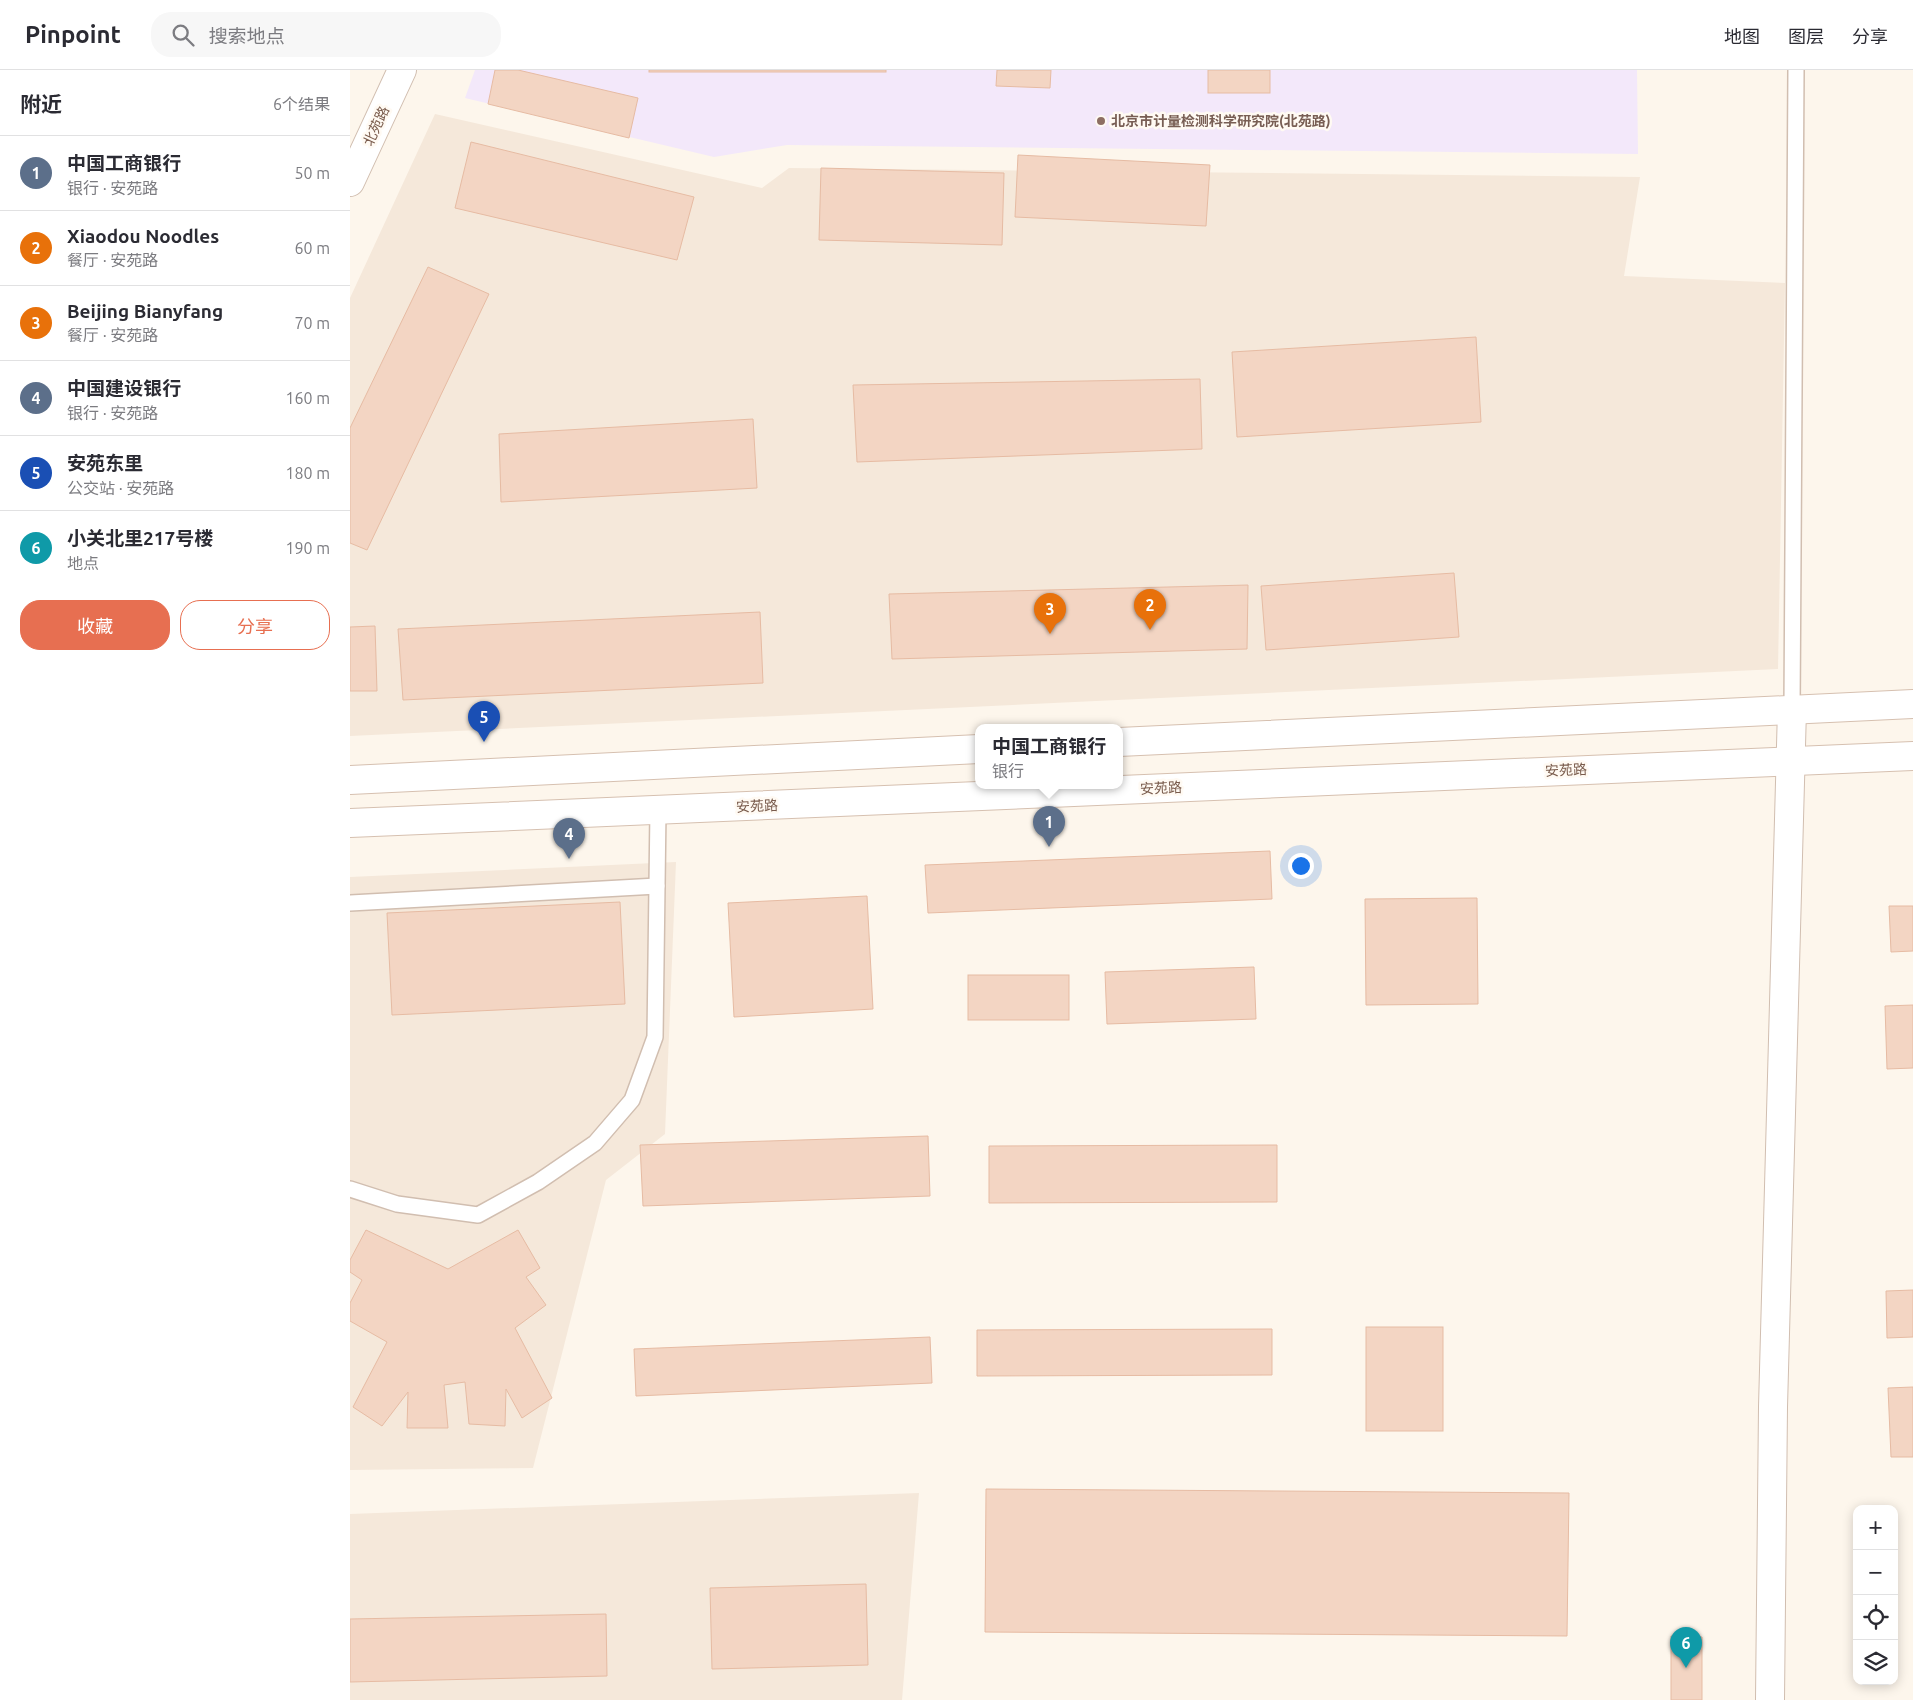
<!DOCTYPE html>
<html lang="zh">
<meta charset="utf-8">
<style>
:root{--surface:#fff;--page:#f7f7f7;--text:#2b2b33;--muted:#7c7c81;--line:#e1e1e2;--accent:#e76f51}
body{margin:0;font-family:Ubuntu,"Noto Sans SC",sans-serif;background:var(--page);color:var(--text)}
.controls{position:absolute;right:15px;bottom:15px;display:grid;overflow:hidden;border-radius:10px;box-shadow:0 2px 12px #0003}
.controls button{width:45px;height:45px;display:grid;place-items:center;padding:0;border:0;border-bottom:1px solid var(--line);background:var(--surface);color:var(--text);font:25px sans-serif}
.you{position:absolute;left:950px;top:795px;width:18px;height:18px;margin:-12px;border:4px solid #fff;border-radius:50%;background:#1a73e8;box-shadow:0 0 0 8px #1a73e833}
.badge{display:grid;place-items:center;width:32px;height:32px;border-radius:50%;background:var(--accent);color:#fff;font-size:16px;font-weight:700}
.pin{position:absolute;translate:-50% -41px;filter:drop-shadow(0 1px 2px #0008)}
.pin::after{content:'';position:absolute;top:26px;width:18px;height:15px;background:inherit;clip-path:polygon(0 0,100% 0,50% 100%)}
.popup{position:absolute;left:625px;top:654px;width:148px;height:65px;box-sizing:border-box;display:grid;place-content:center;border-radius:10px;background:var(--surface);filter:drop-shadow(0 1px 4px #0005);font-size:16px;white-space:nowrap;color:var(--muted)}
.popup b{font-size:19px;color:var(--text)}
.popup::after{content:'';position:absolute;left:50%;top:100%;margin-left:-10px;border:10px solid transparent;border-top-color:var(--surface)}
.list{margin:0;padding:0;list-style:none}
h2{display:flex;justify-content:space-between;align-items:center;height:65px;margin:0;padding:0 20px;font-size:21px}
h2 small{font-size:16px;font-weight:400;color:var(--muted)}
.list li{display:grid;grid-template-columns:32px 1fr auto;gap:15px;align-items:center;box-sizing:border-box;height:75px;padding:0 20px;border-top:1px solid var(--line)}
.list b{display:block;font-size:19px;white-space:nowrap}
.list p{margin:0;font-size:16px;white-space:nowrap;color:var(--muted)}
.list em{font-size:16px;font-style:normal;color:var(--muted)}
.actions{display:flex;gap:10px;padding:15px 20px}
.actions a{flex:1;padding:11px 0;border:1px solid var(--accent);border-radius:20px;text-align:center;font-size:18px;color:var(--accent)}
.actions .main{background:var(--accent);color:#fff}
.icon{flex:none;width:28px;height:28px;fill:none;stroke:currentColor;stroke-width:2;stroke-linecap:round;stroke-linejoin:round}
.map{position:relative;flex:none;width:1563px;height:1630px;overflow:hidden}
header{display:flex;align-items:center;gap:30px;box-sizing:border-box;height:70px;padding:0 25px;background:var(--surface);border-bottom:1px solid var(--line)}
header strong{font-size:24px}
nav{display:flex;gap:28px;margin-inline-start:auto;font-size:18px}
.search{width:350px;height:45px;background:var(--page);display:flex;align-items:center;gap:12px;box-sizing:border-box;padding:0 18px;border-radius:20px;color:var(--muted);font-size:19px}
main{display:flex}
aside{flex:1;background:var(--surface)}
.map>svg:first-child{display:block}
.residential{fill:#f5e8da}
.education{fill:#f3e8fa}
.building{fill:#f3d5c3;stroke:#e6bba3}
.lines{fill:none;stroke-linecap:round;stroke-linejoin:round}
.service-casing{stroke:#d1beb0;stroke-width:18}
.minor-casing{stroke:#d1beb0;stroke-width:30}
.tertiary-casing{stroke:#d1beb0;stroke-width:30}
.secondary-casing{stroke:#d6c0b0;stroke-width:30}
.service{stroke:#fff;stroke-width:15}
.minor{stroke:#fff;stroke-width:28}
.tertiary{stroke:#fff;stroke-width:28}
.secondary{stroke:#fff;stroke-width:28}
.education-dot{fill:#8d6e63;stroke:#fffaf3;stroke-width:2}
.labels{text-anchor:middle;stroke-width:5;stroke-linejoin:round;paint-order:stroke}
.education-label{font-size:14px;font-weight:bold;fill:#785e54;stroke:#fffaf3;text-anchor:start}
.street-label{font-size:14px;fill:#7a5c4d;stroke:#fffaf3}
</style>
<header>
<strong>Pinpoint</strong>
<div class="search"><svg class="icon" aria-label="search" viewBox="0 0 24 24"><circle cx="10" cy="10" r="6"/><path d="M15 15l6 6"/></svg>搜索地点</div>
<nav><a>地图</a><a>图层</a><a>分享</a></nav>
</header>
<main>
<aside>
<h2>附近<small>6个结果</small></h2>
<ul class="list">
<li><span class="badge" style="background:#5c6f8a">1</span><div><b>中国工商银行</b><p>银行 · 安苑路</p></div><em>50 m</em></li>
<li><span class="badge" style="background:#e8710a">2</span><div><b>Xiaodou Noodles</b><p>餐厅 · 安苑路</p></div><em>60 m</em></li>
<li><span class="badge" style="background:#e8710a">3</span><div><b>Beijing Bianyfang</b><p>餐厅 · 安苑路</p></div><em>70 m</em></li>
<li><span class="badge" style="background:#5c6f8a">4</span><div><b>中国建设银行</b><p>银行 · 安苑路</p></div><em>160 m</em></li>
<li><span class="badge" style="background:#1a4fb4">5</span><div><b>安苑东里</b><p>公交站 · 安苑路</p></div><em>180 m</em></li>
<li><span class="badge" style="background:#0f9aa8">6</span><div><b>小关北里217号楼</b><p>地点</p></div><em>190 m</em></li>
</ul>
<div class="actions"><a class="main">收藏</a><a>分享</a></div>
</aside>
<div class="map">
<svg width="1563" height="1630" viewBox="0 0 1563 1630">
<rect width="100%" height="100%" fill="#fdf6ec"/>
<g class="residential">
<path d="M85,44L412,118L439,98L1290,107L1274,206L1435,213L1428,599L0,666V228Z"/>
<path d="M326,792L315,1064L256,1110L183,1398L0,1400V807Z"/>
<path d="M569,1423L552,1630H0V1444Z"/>
</g>
<path class="education" d="M125,0H1287L1288,84L437,75L364,87L115,28Z"/>
<g class="building">
<path d="M145,0H168L288,28L279,68L138,34Z"/>
<rect x="299" y="0" width="237" height="2"/>
<path d="M647,0H701L700,18L646,16Z"/>
<rect x="858" y="0" width="62" height="23"/>
<path d="M121,72L344,127L327,190L105,138Z"/>
<path d="M668,85L860,95L856,156L665,147Z"/>
<path d="M471,98L654,103L652,175L469,170Z"/>
<path d="M78,197L139,224L17,480L0,473V358Z"/>
<path d="M1126,267L1131,352L887,367L882,282Z"/>
<path d="M850,309L852,379L507,392L503,315Z"/>
<path d="M403,349L407,418L151,432L149,364Z"/>
<path d="M1104,503L1109,567L916,580L911,516Z"/>
<path d="M898,515L897,579L542,589L539,524Z"/>
<path d="M410,542L413,613L53,630L48,559Z"/>
<path d="M25,556L27,621H0V557Z"/>
<path d="M920,781L922,829L578,843L575,795Z"/>
<path d="M517,826L523,939L384,947L378,833Z"/>
<path d="M1127,828L1128,934L1016,935L1015,829Z"/>
<path d="M270,832L275,934L42,945L37,843Z"/>
<path d="M1539,836H1563V881L1541,882Z"/>
<path d="M904,897L906,949L757,954L755,902Z"/>
<rect x="618" y="905" width="101" height="45"/>
<path d="M1563,935V998L1537,999L1535,936Z"/>
<path d="M578,1066L580,1126L293,1136L290,1075Z"/>
<path d="M927,1075V1132L639,1133V1076Z"/>
<path d="M16,1160L98,1199L168,1160L190,1198L176,1207L196,1235L165,1258L202,1328L172,1348L156,1319L155,1356L119,1354L115,1312L94,1315L98,1358H57L58,1322L32,1356L3,1337L37,1272L0,1251V1233L12,1210L0,1202V1190Z"/>
<path d="M1563,1220V1267L1537,1268L1536,1221Z"/>
<rect x="1016" y="1257" width="77" height="104"/>
<path d="M922,1259V1305L627,1306V1260Z"/>
<path d="M580,1267L582,1313L286,1326L284,1279Z"/>
<path d="M1563,1317V1387H1541L1538,1318Z"/>
<path d="M636,1419L1219,1423L1217,1566L635,1562Z"/>
<path d="M516,1514L518,1595L362,1599L360,1518Z"/>
<path d="M256,1544L257,1606L0,1612V1549Z"/>
<path d="M1321,1566L1352,1567V1630H1321Z"/>
</g>
<g class="lines">
<g class="service-casing">
<g id="service">
<path d="M1442,639L1446,0"/>
<path d="M0,833L307,816"/>
<path d="M0,1119L47,1134L128,1145L188,1112L245,1073L282,1030L305,967L308,740"/>
</g>
</g>
<g class="minor-casing">
<path id="minor" d="M1420,1630L1423,1337L1442,639"/>
</g>
<g class="tertiary-casing">
<path id="tertiary" d="M0,112L52,0"/>
</g>
<g class="secondary-casing">
<g id="secondary">
<path d="M769,672L1563,634"/>
<path d="M0,710L629,679"/>
<path d="M0,753L1563,686"/>
</g>
</g>
<use href="#service" class="service"/>
<use href="#minor" class="minor"/>
<use href="#tertiary" class="tertiary"/>
<use href="#secondary" class="secondary"/>
</g>
<circle class="education-dot" cx="751" cy="51" r="5"/>
<g class="labels">
<g class="education-label">
<text x="761" y="56">北京市计量检测科学研究院(北苑路)</text>
</g>
<g class="street-label">
<text transform="translate(26 56) rotate(-65)" y="5">北苑路</text>
<text transform="translate(1216 700) rotate(-3)" y="5">安苑路</text>
<text transform="translate(811 718) rotate(-3)" y="5">安苑路</text>
<text transform="translate(407 736) rotate(-3)" y="5">安苑路</text>
</g>
</g>
</svg>
<div class="controls">
<button>+</button>
<button>−</button>
<button><svg class="icon" aria-label="locate" viewBox="0 0 24 24"><circle cx="12" cy="12" r="6"/><path d="M12 2v4M12 18v4M2 12h4M18 12h4"/></svg></button>
<button><svg class="icon" aria-label="layers" viewBox="0 0 24 24"><path d="M12 4l9 5-9 5-9-5zM3 14l9 5 9-5"/></svg></button>
</div>
<div class="you"></div>
<div class="pin badge" style="left:699px;top:777px;background:#5c6f8a">1</div>
<div class="popup"><b>中国工商银行</b>银行</div>
<div class="pin badge" style="left:800px;top:560px;background:#e8710a">2</div>
<div class="pin badge" style="left:700px;top:564px;background:#e8710a">3</div>
<div class="pin badge" style="left:219px;top:789px;background:#5c6f8a">4</div>
<div class="pin badge" style="left:134px;top:672px;background:#1a4fb4">5</div>
<div class="pin badge" style="left:1336px;top:1598px;background:#0f9aa8">6</div>
</div>
</main>
